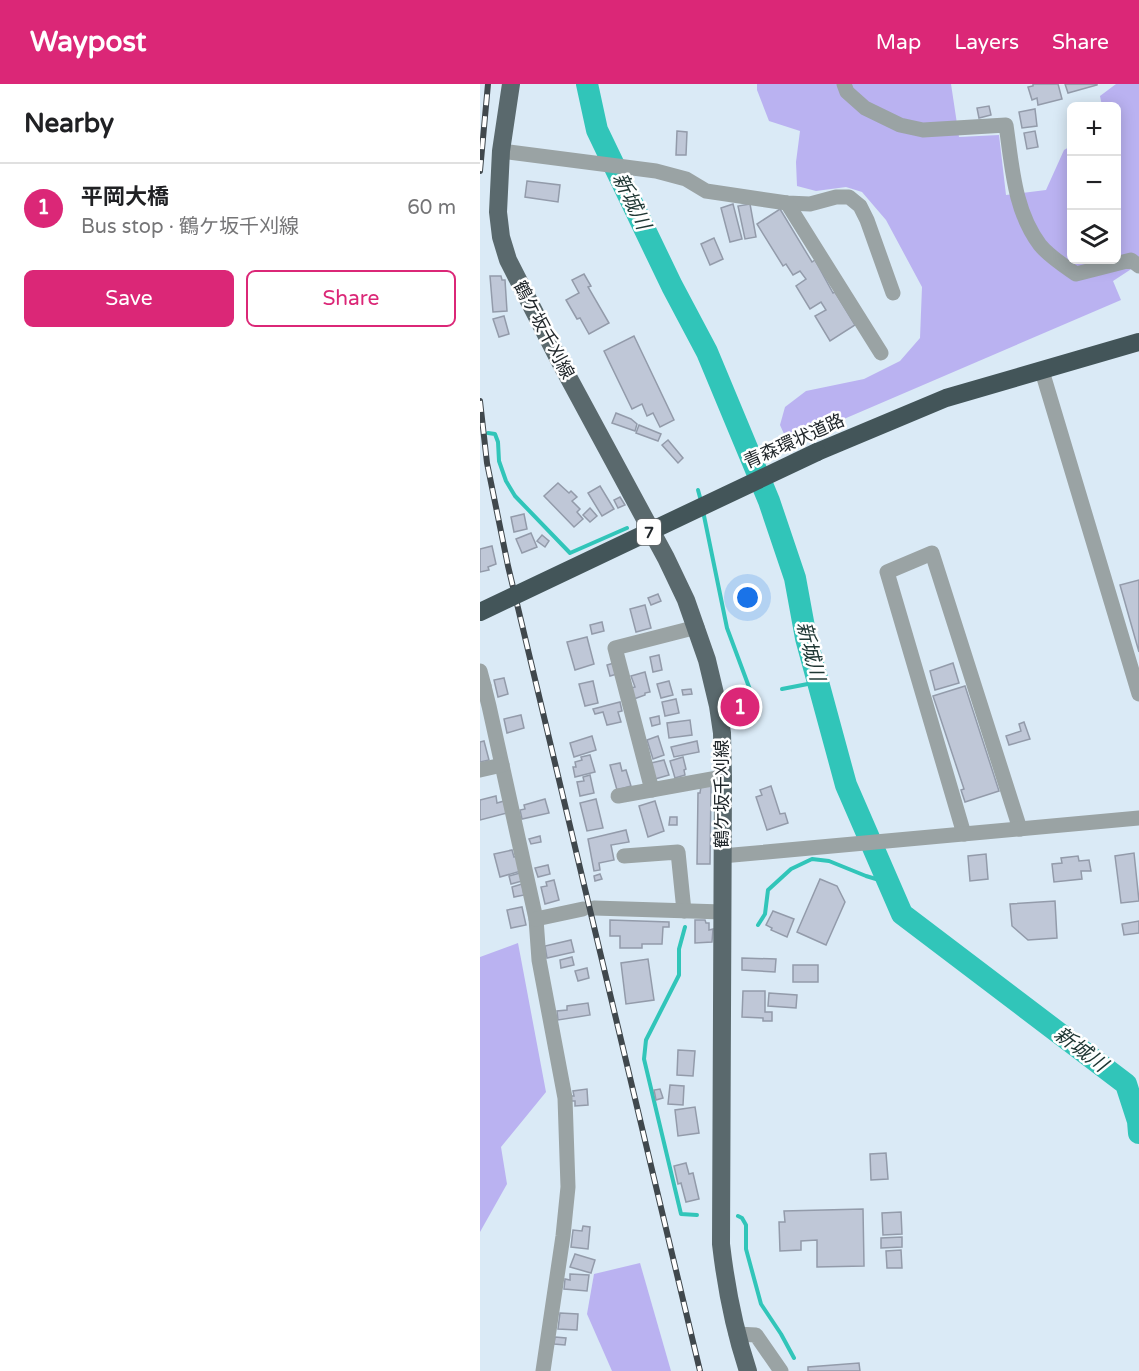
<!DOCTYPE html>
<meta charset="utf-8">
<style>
:root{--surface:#fff;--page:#f2f2f2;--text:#202124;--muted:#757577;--line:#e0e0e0;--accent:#db2777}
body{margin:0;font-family:"Varela Round","Noto Sans JP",sans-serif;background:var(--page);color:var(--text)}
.controls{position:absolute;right:18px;top:18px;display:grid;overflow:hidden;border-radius:9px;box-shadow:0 3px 15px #0003}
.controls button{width:54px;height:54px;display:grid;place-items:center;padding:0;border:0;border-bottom:2px solid var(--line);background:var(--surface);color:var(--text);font:30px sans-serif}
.you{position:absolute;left:268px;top:514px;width:21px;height:21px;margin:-15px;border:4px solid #fff;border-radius:50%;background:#1a73e8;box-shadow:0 0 0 9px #1a73e833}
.badge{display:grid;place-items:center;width:39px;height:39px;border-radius:50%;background:var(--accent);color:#fff;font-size:20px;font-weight:700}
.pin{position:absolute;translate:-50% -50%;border:3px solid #fff;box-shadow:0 2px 6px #0006}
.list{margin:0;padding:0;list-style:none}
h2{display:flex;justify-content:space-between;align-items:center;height:78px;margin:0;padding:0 24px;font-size:26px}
h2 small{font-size:20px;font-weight:400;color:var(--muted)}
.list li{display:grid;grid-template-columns:39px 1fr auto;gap:18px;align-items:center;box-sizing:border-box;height:90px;padding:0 24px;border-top:2px solid var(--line)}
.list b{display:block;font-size:22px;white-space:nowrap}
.list p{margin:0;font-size:20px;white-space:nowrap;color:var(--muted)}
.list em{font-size:20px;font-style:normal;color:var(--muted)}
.actions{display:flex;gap:12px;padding:18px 24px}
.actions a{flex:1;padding:14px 0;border:2px solid var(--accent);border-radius:9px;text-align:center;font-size:21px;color:var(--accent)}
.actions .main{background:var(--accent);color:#fff}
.icon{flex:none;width:33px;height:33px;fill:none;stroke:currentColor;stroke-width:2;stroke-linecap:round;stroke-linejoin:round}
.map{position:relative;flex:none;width:659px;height:1287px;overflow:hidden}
header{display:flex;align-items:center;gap:36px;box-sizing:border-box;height:84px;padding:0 30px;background:var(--accent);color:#fff}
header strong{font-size:28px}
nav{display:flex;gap:33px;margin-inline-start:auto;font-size:21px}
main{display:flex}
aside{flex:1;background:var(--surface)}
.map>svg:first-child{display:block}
.green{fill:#bab2f1}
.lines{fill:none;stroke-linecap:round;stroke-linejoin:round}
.stream{stroke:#31c5b9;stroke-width:4}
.river{stroke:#31c5b9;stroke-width:22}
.building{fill:#bfc7d7;stroke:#939baa;stroke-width:1.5}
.minor{stroke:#9aa3a4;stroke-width:15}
.major{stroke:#5a696d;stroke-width:18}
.highway{stroke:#435559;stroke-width:18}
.rail-casing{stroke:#40484d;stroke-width:6}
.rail{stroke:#fff;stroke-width:4;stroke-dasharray:11;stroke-linecap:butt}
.highway-bridge{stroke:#435559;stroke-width:18}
.labels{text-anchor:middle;stroke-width:5;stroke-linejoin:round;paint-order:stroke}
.shield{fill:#fff;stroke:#64686b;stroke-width:1.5}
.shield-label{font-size:16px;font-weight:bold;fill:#21272b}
.street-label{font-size:18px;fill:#21272b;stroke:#fff}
.water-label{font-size:20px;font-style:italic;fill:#203835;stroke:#fff}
</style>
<header>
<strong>Waypost</strong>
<nav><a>Map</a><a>Layers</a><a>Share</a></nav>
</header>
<main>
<aside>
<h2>Nearby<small></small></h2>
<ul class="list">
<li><span class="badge">1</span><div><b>平岡大橋</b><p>Bus stop · 鶴ケ坂千刈線</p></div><em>60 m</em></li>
</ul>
<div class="actions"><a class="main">Save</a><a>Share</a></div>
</aside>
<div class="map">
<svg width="659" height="1287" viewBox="0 0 659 1287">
<rect width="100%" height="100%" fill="#daeaf6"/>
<g class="green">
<path d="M277,0H471L479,53L519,51L526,111L566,106L584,66L591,62L592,176H636V22H622L620,12L636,0H659V180L633,197L641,216L308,359L300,341L305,323L326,307L384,295L420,277L440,254L442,203L406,136L382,108L366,103L336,107L317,102L316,78L320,47L289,37L277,6Z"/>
<path d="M38,859L66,1008L21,1063L27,1100L0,1148V873Z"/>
<path d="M160,1179L191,1287H132L107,1230L114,1190Z"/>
</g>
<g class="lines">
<g class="stream">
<path d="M8,349L15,350L18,358L19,377L26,397L35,412L90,469L147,444"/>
<path d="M218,406L221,417"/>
<path d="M223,427L247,544L272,611"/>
<path d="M302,605L338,598"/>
<path d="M278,841L285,830L288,806L311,785L332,775L349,777L386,792L406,798"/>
<path d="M205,843L199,865V891L166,956L164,975L201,1130L217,1131"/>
<path d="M258,1132L262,1134L266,1141V1165L281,1220L301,1250L314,1274"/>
</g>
<path class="river" d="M107,0L117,46L192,202L227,268L289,417L315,494L326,554L366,701L422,830L646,1000L658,1037L659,1049"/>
</g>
<g class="building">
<path d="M553,0H578L582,15L558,21L557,14L552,16L548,3L553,2Z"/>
<path d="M585,0H617V1L588,9Z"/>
<path d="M509,22L511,31L499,34L497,24Z"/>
<path d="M555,25L557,42L542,44L539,28Z"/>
<path d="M197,47L207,48L206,71H196Z"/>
<path d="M555,47L558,63L547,65L544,49Z"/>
<path d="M47,97L80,101L78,118L45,113Z"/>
<path d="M253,120L262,155L250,158L241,124Z"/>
<path d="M270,120L276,153L265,155L258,122Z"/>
<path d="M300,125L332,178L335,176L353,209L355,208L375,241L350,257L335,232L346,226L341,218L330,225L316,202L326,195L320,187L313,191L306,180L303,182L277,140Z"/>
<path d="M234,154L243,175L230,181L221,160Z"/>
<path d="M104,190L111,202L108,203L129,239L109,250L100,234L97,235L86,216L99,209L92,196Z"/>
<path d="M10,192H21L22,196H25L27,227L13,228Z"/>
<path d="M24,232L29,250L19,253L13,235Z"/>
<path d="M154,252L194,336L180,343L173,329L167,332L162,320L152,325L124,267Z"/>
<path d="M136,329L151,335L157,340L155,347L132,339Z"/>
<path d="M159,341L181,350L178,357L156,349Z"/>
<path d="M188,356L203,374L198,379L182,361Z"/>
<path d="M78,399L89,409L91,407L97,413L92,417L100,425L97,428L103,435L94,443L64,412Z"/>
<path d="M120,402L134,425L122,432L108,409Z"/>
<path d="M140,413L145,421L138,424L134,416Z"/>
<path d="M110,424L117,432L110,438L103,431Z"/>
<path d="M44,430L47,445L34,448L31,433Z"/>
<path d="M51,449L57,463L42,469L36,455Z"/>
<path d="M62,451L69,457L65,463L57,457Z"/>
<path d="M12,462L16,480L8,483L9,486L0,488V465Z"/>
<path d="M659,496V568L640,501Z"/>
<path d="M178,510L181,517L171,521L168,514Z"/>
<path d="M165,521L171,544L156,548L150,525Z"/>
<path d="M122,538L124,547L112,550L110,541Z"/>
<path d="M107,553L114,580L95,586L87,558Z"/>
<path d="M179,571L182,586L173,588L170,573Z"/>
<path d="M134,579L137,590L130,592L127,581Z"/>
<path d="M473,579L479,599L455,606L450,587Z"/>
<path d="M165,588L170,608L165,609V611L154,615L151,604L155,603L151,592Z"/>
<path d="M24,594L28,610L18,613L14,596Z"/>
<path d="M113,597L118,619L105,622L99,600Z"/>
<path d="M189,597L193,611L181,614L177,600Z"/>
<path d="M485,602L519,707L485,718L481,706L484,705L453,612Z"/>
<path d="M211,605L212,610L203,611L202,606Z"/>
<path d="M196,615L199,629L185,632L182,618Z"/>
<path d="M140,618L142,627L138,628L141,638L127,641L123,628L115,630L113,625Z"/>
<path d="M41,631L44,644L27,649L24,635Z"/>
<path d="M179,632L180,640L172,642L170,634Z"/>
<path d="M210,636L212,651L189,654L187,639Z"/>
<path d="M544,638L550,655L529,661L526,652L541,647L539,640Z"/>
<path d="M112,652L116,666L94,673L90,659Z"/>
<path d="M178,652L184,671L173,675L167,656Z"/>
<path d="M4,657L9,676L0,678V658Z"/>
<path d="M217,657L219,668L194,673L191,663Z"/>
<path d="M110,671L115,688L95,693L93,683H96L95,678L102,676L101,673Z"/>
<path d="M203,673L206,685L204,686L205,691L195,694L190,677Z"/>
<path d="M184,676L189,691L175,695L171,679Z"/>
<path d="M140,679L142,687L146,686L151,702L137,706L130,681Z"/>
<path d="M110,691L114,709L100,712L97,698L104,697L103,693Z"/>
<path d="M221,702H231L230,780H217L218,709H220Z"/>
<path d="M291,702L300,730L305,729L308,739L287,746L276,713L282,711L280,706Z"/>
<path d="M16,712L17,719L24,717L27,729L0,736V716Z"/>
<path d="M65,715L69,729L42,735L40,726L45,725L44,721Z"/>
<path d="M116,715L123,744L107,747L100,719Z"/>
<path d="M175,717L184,747L168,753L159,722Z"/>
<path d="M190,733H197V741H189Z"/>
<path d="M146,746L149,758L131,761L134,776L119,779L120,786L114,787L108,755Z"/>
<path d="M60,752L61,758L51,760L49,755Z"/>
<path d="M32,766L34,773L37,772L41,787L20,793L14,770Z"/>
<path d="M654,769L659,817L641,819L635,772Z"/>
<path d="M506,770L508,795L490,797L488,772Z"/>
<path d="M598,772L599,777L609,776L611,787H601L602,795L574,798L572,780L582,779L581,774Z"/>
<path d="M68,781L70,790L58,793L55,784Z"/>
<path d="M40,789L42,797L31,800L29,792Z"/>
<path d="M120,790L122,795L115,797L114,792Z"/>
<path d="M340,795L357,802L365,818L346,861L317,848Z"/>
<path d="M74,796L79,816L65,820L61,803L67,802L66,798Z"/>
<path d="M42,800L44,811L34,813L32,803Z"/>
<path d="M575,817L577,854L548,856L532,842L530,820Z"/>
<path d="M42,823L46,841L31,844L27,826Z"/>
<path d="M293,827L314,835L307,853L291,846L292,844L286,841Z"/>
<path d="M130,836L189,838V843H183L182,860H162V864H140V852H130Z"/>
<path d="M215,836H225L226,839H229V846L233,845L232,858L215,859Z"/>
<path d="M659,837V849L644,851L642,840Z"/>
<path d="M91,856L94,868L67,874L65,862Z"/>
<path d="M92,873L94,881L81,884L80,876Z"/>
<path d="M262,874L296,875L295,888L262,886Z"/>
<path d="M168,875L174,916L146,920L141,879Z"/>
<rect x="313" y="881" width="25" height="17"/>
<path d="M107,884L109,894L98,897L95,887Z"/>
<path d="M263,907H285V928H292V937H283V934L262,933Z"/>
<path d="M289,909L317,911L316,924L288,922Z"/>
<path d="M108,919L110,931L78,936L77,927L87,926V922Z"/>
<path d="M198,966L215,967L213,992L197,991Z"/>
<path d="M190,1001L204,1002L203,1021L188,1020Z"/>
<path d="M107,1005L108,1021L95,1022V1017H91V1012H94L93,1007Z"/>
<path d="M180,1005L183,1014L176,1016L174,1006Z"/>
<path d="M215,1023L219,1049L198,1052L195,1026Z"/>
<path d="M406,1069L408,1095L391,1096L390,1070Z"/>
<path d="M206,1079L209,1090L213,1089L219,1115L206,1118L201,1099L198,1100L194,1082Z"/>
<path d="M383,1125L384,1182L337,1183V1156L321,1157V1166L300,1167L299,1138H305L304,1127Z"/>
<path d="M421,1128L422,1150L403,1151L402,1129Z"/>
<path d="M103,1142L110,1143L108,1165L91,1163L93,1146L102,1147Z"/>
<path d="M422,1153V1163L401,1164V1154Z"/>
<path d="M421,1166L422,1184H407L406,1167Z"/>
<path d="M95,1170L115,1176L111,1189L90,1183Z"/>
<path d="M90,1190L109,1191L107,1207L84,1205L85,1195L90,1196Z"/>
<path d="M80,1229L98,1230L97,1246L78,1245Z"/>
<path d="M75,1253L86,1254L85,1261L74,1260Z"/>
<path d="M379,1279L380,1287H328V1283Z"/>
</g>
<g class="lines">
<g class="minor">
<path d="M364,0L367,8L385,24L420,41L443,46L526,41C532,81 534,127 560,161C570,173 583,181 596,190L651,176L659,182"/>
<path d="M21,67L176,87L206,95L226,107L307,119L330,120L356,113H369L380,122L387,136L413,209"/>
<path d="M307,119L401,269"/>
<path d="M562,287L659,610"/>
<path d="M0,587L4,602"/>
<path d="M0,604L4,602L9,622L56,835L59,876L85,1014L88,1103L83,1152L63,1287"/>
<path d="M0,686L22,681"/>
<path d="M172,706L135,564L217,543"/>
<path d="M138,712L243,693"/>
<path d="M484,750L407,488L452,469L540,745"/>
<path d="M144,772L198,768L204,827"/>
<path d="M242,772L659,734"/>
<path d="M114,824L243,828"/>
<path d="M56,835L103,825"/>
<path d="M256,1250L276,1251L301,1287"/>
</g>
<path class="major" d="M31,0L21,67L18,128L21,153L28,176L79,276L186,474L206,516L227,576L238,622L242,649L243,693L241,1160C246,1203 254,1245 268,1287"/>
<path class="highway" d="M337,368L466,314L659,258"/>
<g class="rail-casing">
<g id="rail">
<path d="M0,87L8,0"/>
<path d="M0,317L7,379L28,482L220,1287"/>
</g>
</g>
<use href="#rail" class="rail"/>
<path class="highway-bridge" d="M0,528L337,368"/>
</g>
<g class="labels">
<rect class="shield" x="157" y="435" width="24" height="26" rx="4.5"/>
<g class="shield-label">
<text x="169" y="454">7</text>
</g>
<g class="street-label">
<text transform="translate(64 246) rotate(62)" y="6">鶴ケ坂千刈線</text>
<text transform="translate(314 357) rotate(-24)" y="6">青森環状道路</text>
<text transform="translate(242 710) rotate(-90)" y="6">鶴ケ坂千刈線</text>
</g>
<g class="water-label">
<text transform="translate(152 117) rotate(64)" y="7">新城川</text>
<text transform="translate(331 567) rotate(76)" y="7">新城川</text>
<text transform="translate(601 965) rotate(37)" y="7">新城川</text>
</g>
</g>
</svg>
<div class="controls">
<button>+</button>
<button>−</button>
<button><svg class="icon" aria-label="layers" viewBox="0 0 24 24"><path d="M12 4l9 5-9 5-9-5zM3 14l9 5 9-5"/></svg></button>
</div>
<div class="you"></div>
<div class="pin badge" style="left:260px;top:623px">1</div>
</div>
</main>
